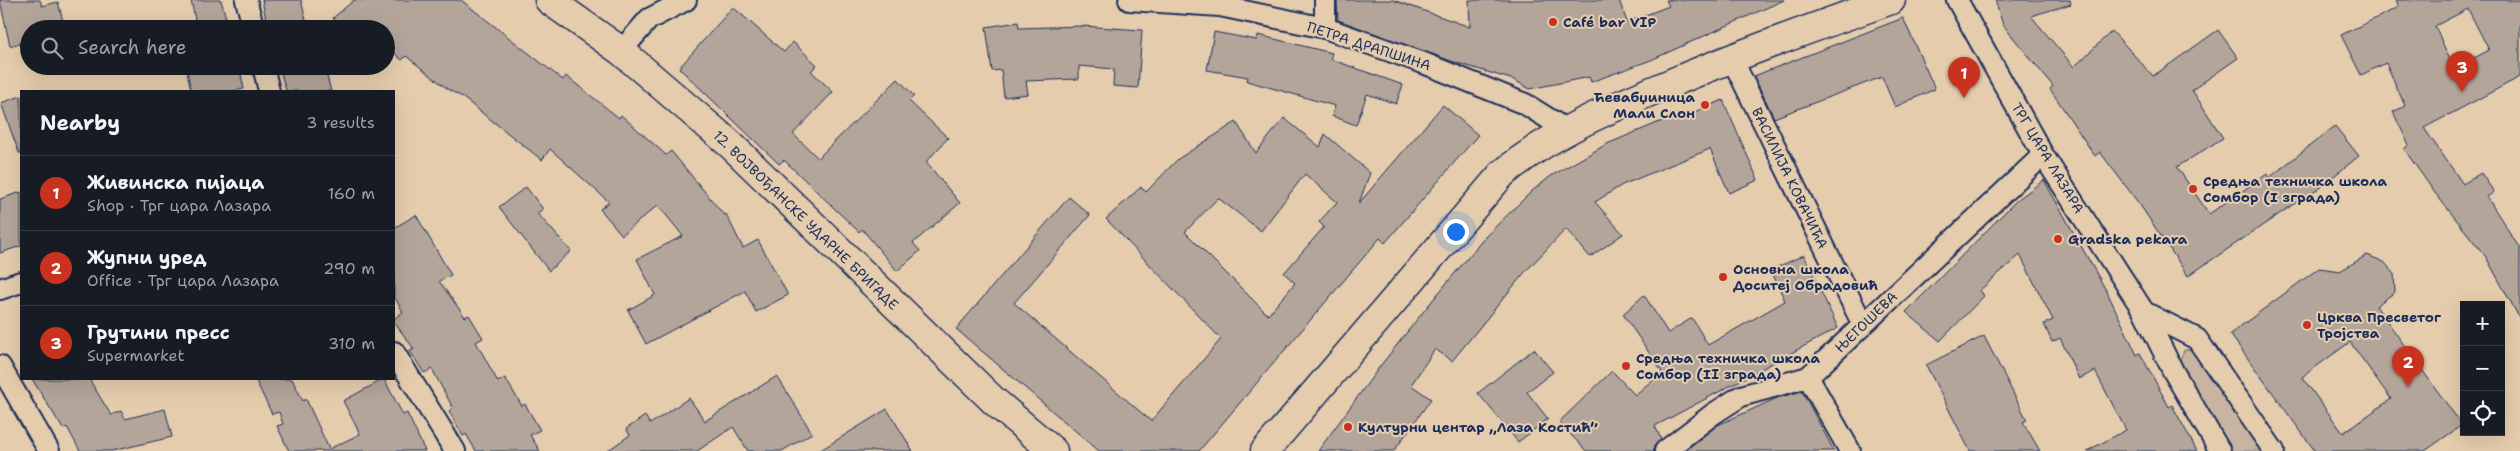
<!DOCTYPE html>
<meta charset="utf-8">
<style>
:root{--surface:#171b24;--page:#242831;--text:#f1f3f6;--muted:#9ea1a6;--line:#363941;--accent:#c8321e}
body{margin:0;font-family:"Shantell Sans",sans-serif;background:var(--page);color:var(--text)}
.controls{position:absolute;right:15px;bottom:15px;display:grid;overflow:hidden;border-radius:0px;box-shadow:0 5px 20px #0002}
.controls button{width:45px;height:45px;display:grid;place-items:center;padding:0;border:0;border-bottom:1px solid var(--line);background:var(--surface);color:var(--text);font:25px sans-serif}
.you{position:absolute;left:1455px;top:231px;width:18px;height:18px;margin:-12px;border:4px solid #fff;border-radius:50%;background:#1a73e8;box-shadow:0 0 0 8px #1a73e833}
.badge{display:grid;place-items:center;width:32px;height:32px;border-radius:50%;background:var(--accent);color:#fff;font-size:16px;font-weight:700}
.pin{position:absolute;translate:-50% -41px;filter:drop-shadow(0 1px 2px #0008)}
.pin::after{content:'';position:absolute;top:26px;width:18px;height:15px;background:inherit;clip-path:polygon(0 0,100% 0,50% 100%)}
.list{margin:0;padding:0;list-style:none}
h2{display:flex;justify-content:space-between;align-items:center;height:65px;margin:0;padding:0 20px;font-size:21px}
h2 small{font-size:16px;font-weight:400;color:var(--muted)}
.list li{display:grid;grid-template-columns:32px 1fr auto;gap:15px;align-items:center;box-sizing:border-box;height:75px;padding:0 20px;border-top:1px solid var(--line)}
.list b{display:block;font-size:19px;white-space:nowrap}
.list p{margin:0;font-size:16px;white-space:nowrap;color:var(--muted)}
.list em{font-size:16px;font-style:normal;color:var(--muted)}
.icon{flex:none;width:28px;height:28px;fill:none;stroke:currentColor;stroke-width:2;stroke-linecap:round;stroke-linejoin:round}
.map{position:relative;flex:none;width:2520px;height:451px;overflow:hidden}
.search{position:absolute;background:var(--surface);box-shadow:0 5px 20px #0002;left:20px;top:20px;width:375px;height:55px;display:flex;align-items:center;gap:12px;box-sizing:border-box;padding:0 18px;border-radius:28px;color:var(--muted);font-size:19px}
.panel{position:absolute;background:var(--surface);box-shadow:0 5px 20px #0002;left:20px;top:90px;width:375px;height:290px;border-radius:0px}
.map>svg:first-child{display:block}
.green{fill:#c8b5a1;stroke:#727280}
.building{fill:#b3a599;stroke:#1b2f5e;fill-rule:evenodd}
.lines{fill:none;stroke-linecap:round;stroke-linejoin:round}
.street-casing{stroke:#1b2f5e;stroke-width:24}
.secondary-casing{stroke:#1b2f5e;stroke-width:31}
.street{stroke:#e5ccad;stroke-width:20}
.secondary{stroke:#e5ccad;stroke-width:28}
.poi-dot{fill:#c8321e;stroke:#e5ccad;stroke-width:2}
.labels{text-anchor:middle;stroke-width:4;stroke-linejoin:round;paint-order:stroke}
.poi-label{font-size:14px;font-weight:bold;fill:#1b2f5e;stroke:#e5ccad;text-anchor:start}
.street-label{font-size:14px;fill:#1b2f5e;stroke:#e5ccad}
</style>
<div class="map">
<svg width="2520" height="451" viewBox="0 0 2520 451">
<rect width="100%" height="100%" fill="#e5ccad"/>
<filter id="ink" filterUnits="userSpaceOnUse"><feTurbulence type="fractalNoise" baseFrequency=".02" numOctaves="2"/><feDisplacementMap in="SourceGraphic" scale="10" xChannelSelector="R" yChannelSelector="G"/><feConvolveMatrix kernelMatrix="1 2 1 2 8 2 1 2 1" color-interpolation-filters="sRGB"/></filter>
<g filter="url(#ink)">
<path class="green" d="M2194,349L2266,451H2231L2180,360L2184,350Z"/>
<g class="building">
<path d="M0,0H40L42,6L58,2L65,29H29V41L10,46Z"/>
<path d="M191,0H221L229,29H197Z"/>
<path d="M262,0H301L308,29H268Z"/>
<path d="M354,0H461L563,80L566,76L619,118L621,115L666,155L671,151L724,215L726,214L743,248L758,240L788,295L756,312L745,291L646,344L628,310L655,295L637,259L683,236L658,205L622,235L600,209L609,202L550,149L542,160L462,97L449,90L406,56L402,60L386,46V29H343L333,18Z"/>
<path d="M1337,0H1393L1470,27L1469,0H1619L1627,22L1669,6L1666,0H1784L1651,60L1591,82L1589,77L1530,89L1514,80L1451,61L1338,20Z"/>
<path d="M1995,0H2070L2071,4L2031,16L2074,67L2112,31L2153,76L2218,30L2238,58L2192,90L2223,138L2177,167L2209,214L2267,174L2269,178L2335,126L2359,156L2304,200L2303,198L2188,276L2140,205L2100,152L2095,156L2050,89L2053,86L2003,25Z"/>
<path d="M2396,0H2520V77L2424,128L2463,184L2481,173L2494,192L2487,197L2520,249V319L2486,257L2435,193L2404,149L2409,145L2393,112L2405,106L2386,63L2361,75L2341,35L2399,7ZM2468,9L2489,50L2454,69L2435,26Z"/>
<path d="M733,7L784,52L793,42L817,65L811,71L833,92L793,134L818,158L898,79L914,96L909,101L948,138L926,162L960,203L913,243L920,251L897,271L862,229L859,232L784,160L779,164L679,68Z"/>
<path d="M1903,18L1935,89L1895,107L1882,77L1774,118L1754,76Z"/>
<path d="M1018,22L1019,28L1082,26L1142,30L1138,88L1113,86L1114,69L1079,66V79L1026,81L1028,94L1004,97L1001,70L992,71L986,27Z"/>
<path d="M1214,32L1257,40L1258,35L1332,53L1330,59L1403,85L1396,104L1367,94L1356,125L1332,116L1335,106L1247,81L1248,77L1207,70Z"/>
<path d="M216,66H239L244,89L232,91H191L187,72Z"/>
<path d="M279,66H324L331,91H286Z"/>
<path d="M21,96V153H19L1,103Z"/>
<path d="M1723,100L1758,180L1729,193L1710,149L1622,185L1595,202L1623,234L1590,257L1566,229L1525,272L1452,361L1435,349L1411,385L1431,399L1394,451H1318L1381,365L1431,302L1485,237L1532,191L1551,176L1607,144L1679,114L1680,118Z"/>
<path d="M1443,105L1478,135L1385,243L1380,238L1199,451H1099L956,329L1069,197L1090,215L1014,303L1151,421L1221,339L1106,219L1141,187L1146,192L1178,159L1236,122L1256,153L1284,118L1320,147L1325,134L1370,173L1359,203ZM1305,174L1337,202L1319,222L1324,227L1284,273L1295,283L1268,315L1185,232L1218,198L1261,231Z"/>
<path d="M2044,180L2108,294L2137,355L2140,353L2169,407L2172,405L2197,451H2087L2126,430L2095,371L2079,379L2060,338L2052,342L2044,324L2053,320L2020,255L1980,290L1984,296L1940,341L1906,312L2017,200Z"/>
<path d="M526,187L543,209L537,213L571,251L549,271L499,207Z"/>
<path d="M21,192V246L0,253V199Z"/>
<path d="M416,215L451,275L439,281L465,317L469,315L483,338L476,342L498,382L505,378L522,406L525,404L540,430L530,435L540,451H476L466,434L463,436L449,411L453,408L432,369L424,373L410,351L414,349L394,322V319L403,312L394,296V228Z"/>
<path d="M1804,255L1838,328L1655,426L1661,439L1654,446L1653,451H1586L1559,422L1612,371L1635,395L1662,372L1623,314L1644,295L1668,333L1692,318L1708,345L1785,301L1771,270Z"/>
<path d="M2367,255L2384,262L2394,273L2395,292L2376,306L2462,425L2425,451H2315L2230,334L2319,268L2340,271ZM2350,342L2391,399L2343,433L2302,377Z"/>
<path d="M1984,336L2027,420L2023,422L2040,451H1970L1926,365Z"/>
<path d="M1534,349L1553,372L1527,392L1548,419L1518,442L1478,393Z"/>
<path d="M777,376L812,433L782,451H748L733,427L697,451H607L630,435L626,429L645,416L650,424L689,398L705,421Z"/>
<path d="M32,379H89L111,415L121,411L125,419L165,409L172,437L112,451H80L67,427L63,429Z"/>
<path d="M255,379H292L303,401L306,399L329,449L360,434L343,401L384,379L403,415L407,413L425,451H289L277,426L283,424L279,412L272,414Z"/>
<path d="M1802,391L1834,451H1684L1718,425L1777,398Z"/>
<path d="M887,409L913,451H819Z"/>
</g>
<g class="lines">
<g class="street-casing">
<g id="street">
<path d="M246,0L254,29"/>
<path d="M1129,0L1220,6L1325,28L1426,64L1525,104L1565,129"/>
<path d="M1957,0L2043,155L2144,312L2173,371L2220,451"/>
<path d="M1325,28V0"/>
<path d="M621,51L649,19L686,0"/>
<path d="M1731,57L1863,325"/>
<path d="M263,66L269,91"/>
<path d="M0,289L21,282"/>
<path d="M2144,312L2197,339L2274,451"/>
<path d="M394,352L455,451"/>
<path d="M0,366L49,451"/>
<path d="M1808,377L1850,451"/>
<path d="M1665,451L1713,414L1741,396L1808,377L2043,155"/>
</g>
</g>
<g class="secondary-casing">
<g id="secondary">
<path d="M549,0L621,51L731,145L994,401L1053,451"/>
<path d="M1265,451L1502,174C1552,133 1604,111 1664,86C1739,54 1815,27 1891,0"/>
</g>
</g>
<use href="#street" class="street"/>
<use href="#secondary" class="secondary"/>
</g>
</g>
<g class="poi-dot">
<circle cx="1553" cy="22" r="5"/>
<circle cx="1705" cy="105" r="5"/>
<circle cx="2193" cy="189" r="5"/>
<circle cx="2058" cy="239" r="5"/>
<circle cx="1723" cy="277" r="5"/>
<circle cx="2307" cy="325" r="5"/>
<circle cx="1626" cy="366" r="5"/>
<circle cx="1348" cy="427" r="5"/>
</g>
<g class="labels">
<g class="poi-label">
<text x="1563" y="27">Café bar VIP</text>
<text x="1695" y="102" text-anchor="end">Ћевабџиница<tspan x="1695" dy="16">Мали Слон</tspan></text>
<text x="2203" y="186">Средња техничка школа<tspan x="2203" dy="16">Сомбор (I зграда)</tspan></text>
<text x="2068" y="244">Gradska pekara</text>
<text x="1733" y="274">Основна школа<tspan x="1733" dy="16">Доситеј Обрадовић</tspan></text>
<text x="2317" y="322">Црква Пресветог<tspan x="2317" dy="16">Тројства</tspan></text>
<text x="1636" y="363">Средња техничка школа<tspan x="1636" dy="16">Сомбор (II зграда)</tspan></text>
<text x="1358" y="432">Културни центар „Лаза Костић”</text>
</g>
<g class="street-label">
<text transform="translate(1369 46) rotate(18)" y="5">ПЕТРА ДРАПШИНА</text>
<text transform="translate(2048 158) rotate(59)" y="5">ТРГ ЦАРА ЛАЗАРА</text>
<text transform="translate(1790 178) rotate(64)" y="5">ВАСИЛИЈА КОВАЧИЋА</text>
<text transform="translate(806 220) rotate(44)" y="5">12. ВОЈВОЂАНСКЕ УДАРНЕ БРИГАДЕ</text>
<text transform="translate(1866 322) rotate(-44)" y="5">ЊЕГОШЕВА</text>
</g>
</g>
</svg>
<div class="controls">
<button>+</button>
<button>−</button>
<button><svg class="icon" aria-label="locate" viewBox="0 0 24 24"><circle cx="12" cy="12" r="6"/><path d="M12 2v4M12 18v4M2 12h4M18 12h4"/></svg></button>
</div>
<div class="you"></div>
<div class="pin badge" style="left:1964px;top:98px">1</div>
<div class="pin badge" style="left:2408px;top:387px">2</div>
<div class="pin badge" style="left:2462px;top:92px">3</div>
<div class="search"><svg class="icon" aria-label="search" viewBox="0 0 24 24"><circle cx="10" cy="10" r="6"/><path d="M15 15l6 6"/></svg>Search here</div>
<section class="panel">
<h2>Nearby<small>3 results</small></h2>
<ul class="list">
<li><span class="badge">1</span><div><b>Живинска пијаца</b><p>Shop · Трг цара Лазара</p></div><em>160 m</em></li>
<li><span class="badge">2</span><div><b>Жупни уред</b><p>Office · Трг цара Лазара</p></div><em>290 m</em></li>
<li><span class="badge">3</span><div><b>Грутини пресс</b><p>Supermarket</p></div><em>310 m</em></li>
</ul>
</section>
</div>
